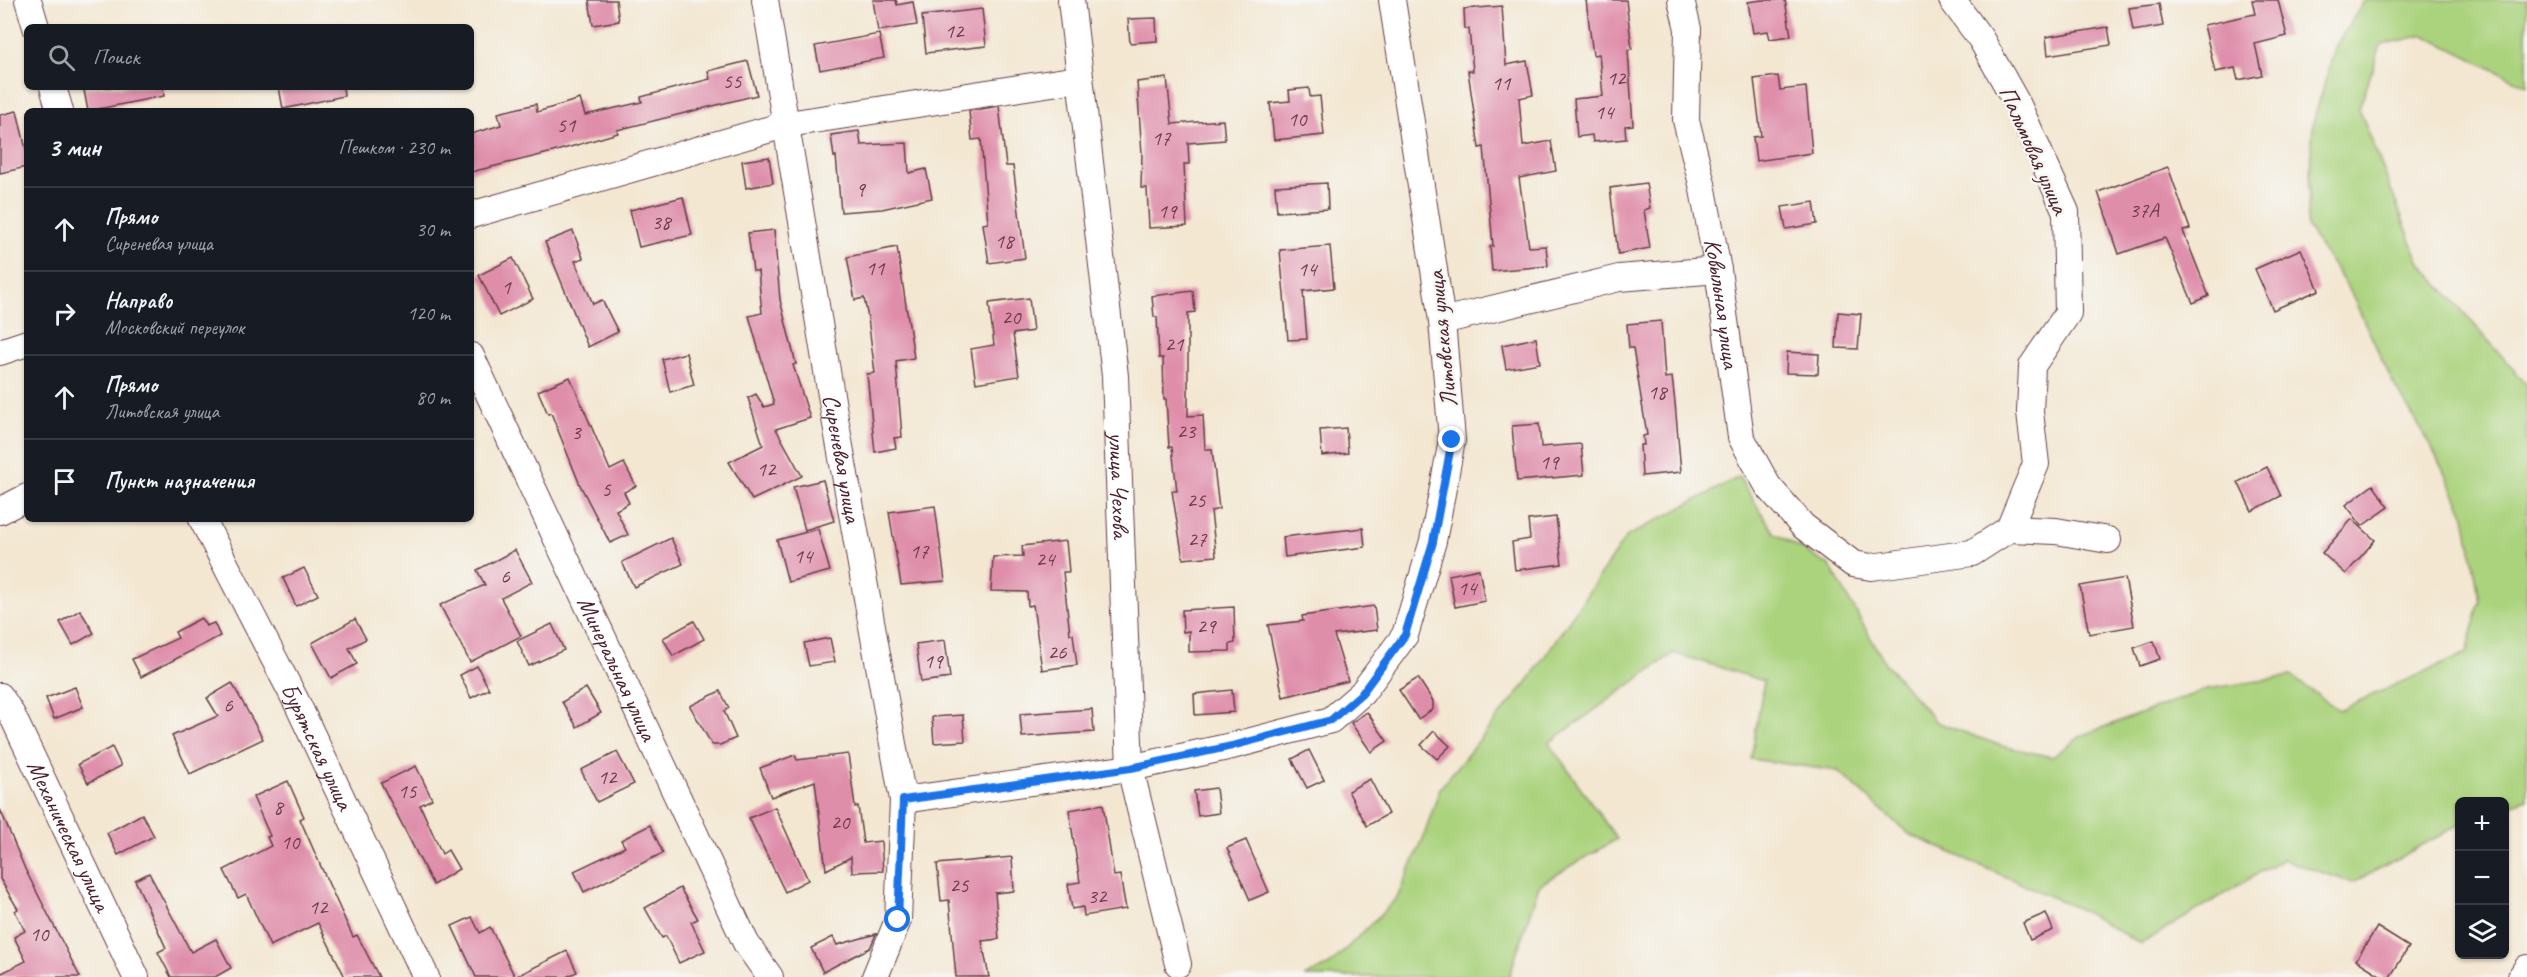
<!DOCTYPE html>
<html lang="ru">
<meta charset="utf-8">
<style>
:root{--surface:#171b24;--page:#20242c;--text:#f1f3f6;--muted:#9ea1a6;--line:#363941}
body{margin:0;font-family:Caveat,sans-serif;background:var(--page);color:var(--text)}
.controls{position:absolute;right:18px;bottom:18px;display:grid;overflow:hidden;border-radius:9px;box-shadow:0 2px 4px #0004}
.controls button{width:54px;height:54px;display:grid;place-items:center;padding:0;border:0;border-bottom:2px solid var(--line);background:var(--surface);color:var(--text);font:30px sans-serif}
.stop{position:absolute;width:18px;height:18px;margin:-14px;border:4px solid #1a73e8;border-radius:50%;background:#fff}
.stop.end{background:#1a73e8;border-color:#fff;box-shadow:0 2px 6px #0008}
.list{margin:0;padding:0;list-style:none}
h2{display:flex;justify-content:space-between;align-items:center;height:78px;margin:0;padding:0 24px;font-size:26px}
h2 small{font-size:20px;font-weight:400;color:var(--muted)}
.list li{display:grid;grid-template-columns:39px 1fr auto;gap:18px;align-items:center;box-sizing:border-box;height:84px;padding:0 24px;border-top:2px solid var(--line)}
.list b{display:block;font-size:22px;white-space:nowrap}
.list p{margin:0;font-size:20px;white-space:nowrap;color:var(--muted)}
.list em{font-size:20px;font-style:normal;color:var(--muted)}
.icon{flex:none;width:33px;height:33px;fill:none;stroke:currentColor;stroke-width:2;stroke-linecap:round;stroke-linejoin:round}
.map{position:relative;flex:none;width:2527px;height:977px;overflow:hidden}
.search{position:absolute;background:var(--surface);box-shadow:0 2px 4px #0004;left:24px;top:24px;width:450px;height:66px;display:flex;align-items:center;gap:15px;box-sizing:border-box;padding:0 21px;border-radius:9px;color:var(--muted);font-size:22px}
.panel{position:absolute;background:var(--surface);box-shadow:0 2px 4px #0004;left:24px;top:108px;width:450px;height:414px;border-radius:9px}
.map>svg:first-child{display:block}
.green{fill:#abd37e;stroke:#7a7954;stroke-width:1.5}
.building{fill:#df8eaa}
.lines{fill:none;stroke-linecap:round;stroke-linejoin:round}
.minor-casing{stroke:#633d44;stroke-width:28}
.minor{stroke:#fff;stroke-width:26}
.route{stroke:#1a73e8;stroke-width:8}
.labels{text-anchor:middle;stroke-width:5;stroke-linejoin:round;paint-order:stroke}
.number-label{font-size:21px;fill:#6f3b4b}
.street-label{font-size:24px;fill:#4a1f2b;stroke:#f6f6f2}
</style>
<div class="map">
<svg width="2527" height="977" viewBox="0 0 2527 977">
<rect width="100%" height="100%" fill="#f6f6f2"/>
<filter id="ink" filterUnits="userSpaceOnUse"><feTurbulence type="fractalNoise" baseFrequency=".0167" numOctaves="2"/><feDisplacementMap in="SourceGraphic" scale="12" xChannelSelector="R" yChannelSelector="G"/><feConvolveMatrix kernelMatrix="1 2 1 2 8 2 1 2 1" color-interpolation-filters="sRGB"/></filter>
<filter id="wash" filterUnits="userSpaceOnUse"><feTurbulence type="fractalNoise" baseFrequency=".008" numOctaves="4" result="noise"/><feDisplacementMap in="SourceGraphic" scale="24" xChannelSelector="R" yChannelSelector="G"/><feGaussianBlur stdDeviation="1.35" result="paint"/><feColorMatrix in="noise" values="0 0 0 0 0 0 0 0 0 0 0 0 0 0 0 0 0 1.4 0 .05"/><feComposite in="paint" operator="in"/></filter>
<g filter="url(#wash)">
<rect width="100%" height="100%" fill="#f3e7d2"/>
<path class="green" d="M2365,0H2527V86L2424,35L2381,45L2359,108L2419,261L2527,385V799L2505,807L2504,802H2460L2459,825L2353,883L2282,859L2141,944L2079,909L1909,834L1838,771L1751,759L1764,681L1674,653L1549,743L1617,839L1539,885L1509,977H1304L1330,965L1397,898L1423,839L1440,788L1528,681L1626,537L1739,477L1774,533L1830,566L1885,663L1936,722L2002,746L2052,757L2083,735L2207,689L2291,676L2339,710L2467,653L2480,601L2465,515L2430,444L2393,383L2350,291L2307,227L2313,123L2336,45Z"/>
<g id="blocks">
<g class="building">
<path d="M589,0H616L619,21L593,25Z"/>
<path d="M873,0H896L897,5L913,2L917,25L878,31Z"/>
<path d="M1586,0H1626L1632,49L1628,50L1633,125L1625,126L1626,139L1593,142L1592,135L1577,137L1574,99L1603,96L1599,54L1593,55Z"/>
<path d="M1762,0H1785L1791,36L1770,39L1768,31L1753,33L1748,2Z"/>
<path d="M2252,0H2278L2287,36L2255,44L2262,75L2238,80L2235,68L2215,72L2204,25L2255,14Z"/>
<path d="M2159,4L2163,26L2133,31L2129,8Z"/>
<path d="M1502,6L1506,65L1527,61L1533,95L1519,98L1523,146L1551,141L1556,171L1519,178L1529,247L1546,246L1548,266L1492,271L1490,246H1493L1484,147L1479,148L1468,71H1473L1469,29H1465L1464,9Z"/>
<path d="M982,9L986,46L926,53L922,16Z"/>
<path d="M1156,18L1157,41L1130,43L1128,19Z"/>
<path d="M2108,27L2111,45L2048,55L2046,37Z"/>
<path d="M879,34L884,58L820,70L815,46Z"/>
<path d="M748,61L757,95L617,130L618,133L553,152L471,172V134L501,125L498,113L536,104L537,112L580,99L585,115L642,102L641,97L710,79L708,71Z"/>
<path d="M1778,76L1780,90L1806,87L1812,153L1756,161L1753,137L1761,136L1754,79Z"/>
<path d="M1167,78L1172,124L1223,120L1225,140L1188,143L1189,164H1184L1187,226L1149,228L1147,188H1141L1142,154L1137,82Z"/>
<path d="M102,87H163L164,96L88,111L84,90Z"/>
<path d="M279,87H343L344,96L283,109Z"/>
<path d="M1309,88L1310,97L1320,96L1324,135L1274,140L1270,103L1290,101L1289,90Z"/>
<path d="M999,106L1006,166H1013L1025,258L989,263L983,224L988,223L981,139L972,140L969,111Z"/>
<path d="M17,111L27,154V167L0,173V115Z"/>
<path d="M859,131L861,145L907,143L909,173L926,169L932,198L882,209L841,212L836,156L834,157L831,135Z"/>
<path d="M769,157L773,183L746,188L742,161Z"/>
<path d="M2168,167L2190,229L2183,231L2209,296L2193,303L2165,238L2119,254L2098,192Z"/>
<path d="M1327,183L1328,209L1277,212L1275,186Z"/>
<path d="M1646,183L1650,208L1644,210L1650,248L1618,254L1610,188Z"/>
<path d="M683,197L692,235L639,247L630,210Z"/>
<path d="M1814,202L1817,224L1786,229L1782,207Z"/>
<path d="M774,230L780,300L796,364L793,365L810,418L776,429L802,476L752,500L729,462L763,445L748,398L756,394L764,407L774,404L749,316L762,313L758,271H753L748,233Z"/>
<path d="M573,231L583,258L575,261L593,304L602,300L618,332L588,347L545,242Z"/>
<path d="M1330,246L1334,288L1303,291L1307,339L1288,340L1280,250Z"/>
<path d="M897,247L914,358L896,361L902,437L894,438L896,448L875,452L867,374L875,373L868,318L864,298L855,300L847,257Z"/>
<path d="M2301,249L2319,290L2273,310L2255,269Z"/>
<path d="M513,258L533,299L499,316L479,275Z"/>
<path d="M1193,291L1195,312L1188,313V416L1203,415L1205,449H1212L1219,509L1211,511L1216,556L1183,559L1172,491H1177L1172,447H1169L1166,399H1164L1163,358H1159L1157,317H1154L1152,296Z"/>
<path d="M1029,298L1033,331L1013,334L1019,376L976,383L971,349L994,345L989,303Z"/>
<path d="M1838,312L1861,314L1858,349L1836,348Z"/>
<path d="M1661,321L1665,378L1672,377L1675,403L1681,472L1642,476L1640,445H1644L1643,436L1647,435L1633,348H1629L1627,324Z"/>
<path d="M1536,338L1540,363L1506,369L1502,345Z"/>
<path d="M1787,352L1819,354L1818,374L1786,373Z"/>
<path d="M686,353L694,385L670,392L662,359Z"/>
<path d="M570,377L610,470L624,463L636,486L624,492L629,503L616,510L628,535L610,543L580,485L551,413L548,414L538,391Z"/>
<path d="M1539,424L1541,447L1581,444L1584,475L1517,481L1512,426Z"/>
<path d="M1346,428L1348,453L1322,456L1320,430Z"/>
<path d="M2267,467L2281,496L2252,511L2238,482Z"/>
<path d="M823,480L834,521L805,530L793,487Z"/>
<path d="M2373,485L2389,507L2362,526L2346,505Z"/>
<path d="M935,506L945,581L901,585L889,512Z"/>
<path d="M1556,517L1562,564L1515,570L1512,542L1530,539L1528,520Z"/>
<path d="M2352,519L2375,540L2346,574L2322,553Z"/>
<path d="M1363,528L1365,547L1285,557L1283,537Z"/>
<path d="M818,529L830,571L788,582L777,540Z"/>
<path d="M671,538L683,564L634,587L622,562Z"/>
<path d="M1066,541L1069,572H1063L1070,634H1073L1077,665L1042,670L1033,605L1028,606L1027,592L991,591L993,557L1023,556L1022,546Z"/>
<path d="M515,550L532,582L501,598L521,636L470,662L440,605L485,585L477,570Z"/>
<path d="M304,568L318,595L296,606L283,578Z"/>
<path d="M1479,569L1485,601L1455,607L1449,575Z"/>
<path d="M2125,578L2134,626L2089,634L2080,586Z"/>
<path d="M1374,606L1377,630L1334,635L1348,681L1283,697L1268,625L1303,621L1302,616Z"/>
<path d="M1234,607L1235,643L1230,644V651L1189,652V631L1183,632L1182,610Z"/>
<path d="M80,610L94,633L73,645L60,622Z"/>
<path d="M201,618L206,626L214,623L220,636L141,677L132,659L178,638L175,632Z"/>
<path d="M355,619L366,639L349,648L357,664L331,678L312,643Z"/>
<path d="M694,621L704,639L673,656L663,638Z"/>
<path d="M552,624L564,650L529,666L517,641Z"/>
<path d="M830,638L835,662L809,666L804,643Z"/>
<path d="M945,640L950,678L921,682L916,644Z"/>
<path d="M2154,641L2160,659L2140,666L2134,648Z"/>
<path d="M477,666L489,689L471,698L460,675Z"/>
<path d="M1418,678L1433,701V709L1418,719L1399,690Z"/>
<path d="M232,683L263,739L190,774L172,736L218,716L207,698Z"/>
<path d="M75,687L83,707L54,719L46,698Z"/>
<path d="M586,688L601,713L577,727L562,702Z"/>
<path d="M1232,690L1234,712L1195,715L1194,694Z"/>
<path d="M720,691L729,708L724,711L736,738L720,745H712L690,706Z"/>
<path d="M1092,709L1094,732L1022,737L1020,714Z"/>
<path d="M1367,712L1387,741L1371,752L1351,723Z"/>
<path d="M963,715L965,741L934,743L932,717Z"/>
<path d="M1434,731L1450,746L1437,759L1421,745Z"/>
<path d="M112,747L121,766L88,783L78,764Z"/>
<path d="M1309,750L1324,780L1307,788L1292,759Z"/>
<path d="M617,752L634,784L597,802L581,770Z"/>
<path d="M848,754L855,807L858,806L863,843L881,841L883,871L852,872L851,857L826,870L815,781L771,797L760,768L795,755L797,760Z"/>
<path d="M416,766L432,799L420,805L442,854L448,850L459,869L433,885L381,783Z"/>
<path d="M1370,779L1388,814L1367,826L1348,791Z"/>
<path d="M288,781L304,817L300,819L322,869L353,937L357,935L379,977H345L318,923L270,946L246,894L238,898L224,870L271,846L267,837L270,836L253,797Z"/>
<path d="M1216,788L1219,813L1198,816L1194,791Z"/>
<path d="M1103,804L1114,876L1120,875L1126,909L1084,916L1083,907L1072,909L1068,884L1080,882L1069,810Z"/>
<path d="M775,807L808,880L785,892L749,818Z"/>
<path d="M0,809L25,869L80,977H0V974L26,961L14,937L25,931L15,911L18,909L0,879Z"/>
<path d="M142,814L154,836L118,855L107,833Z"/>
<path d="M650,825L663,853L584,892L574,871L625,847L621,840Z"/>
<path d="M1246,840L1269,892L1250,900L1227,848Z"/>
<path d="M1012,857L1014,891L995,893L999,939L982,941L989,977H956L949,900L941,901L937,864Z"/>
<path d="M149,873L191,952L216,939L231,968L215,977H171L158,952L166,948L135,880Z"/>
<path d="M680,888L698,919L691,922L705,951L679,963L666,936L662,938L645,908Z"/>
<path d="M2046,913L2053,930L2030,940L2023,923Z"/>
<path d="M472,917L480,933L490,927L515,977L567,951L577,972L566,977H476L452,926Z"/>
<path d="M2377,927L2409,947L2390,977H2383L2356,960Z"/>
<path d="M876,934L870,948L823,972L811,948L833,937L837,945Z"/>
</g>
</g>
</g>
<g filter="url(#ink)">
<use href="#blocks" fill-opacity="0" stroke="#633d44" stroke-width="1.5"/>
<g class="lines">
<g class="minor-casing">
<g id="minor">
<path d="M28,0L36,27"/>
<path id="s1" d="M765,0L834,413L903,800L898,920L875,977"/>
<path id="s2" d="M1071,0L1115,376L1130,768L1178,964"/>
<path id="s3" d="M1681,0L1688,29L1686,120L1702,184L1718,270L1741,437L1768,486L1803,526L1853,564L1871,567L1972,553L2009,529L2036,464L2030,412L2032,366L2068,313L2066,212L2018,105L1981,39L1952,0"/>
<path d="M53,87L60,111"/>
<path d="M471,215L788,124L1078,79"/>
<path d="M1442,321L1619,278L1718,270"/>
<path d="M0,352L27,343"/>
<path id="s4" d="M471,356L746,943L770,977"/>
<path d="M0,511L27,497"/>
<path id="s5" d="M202,519L297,703L426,977"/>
<path d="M2009,529L2056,531L2108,540"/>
<path id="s6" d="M0,696L12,715L136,977"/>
<path d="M903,800L1130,768L1232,746L1331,720L1362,693L1405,635L1433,541L1452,440L1442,321L1392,0"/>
<path d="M2521,977L2527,968"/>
</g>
</g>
<use href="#minor" class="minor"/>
</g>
</g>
<g class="lines" filter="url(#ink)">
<path class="route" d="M898,920L903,800L1131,768L1232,746L1331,720L1362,693L1405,635L1433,542L1452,440"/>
</g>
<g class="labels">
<g class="number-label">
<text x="954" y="38">12</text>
<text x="1616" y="85">12</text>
<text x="732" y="88">55</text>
<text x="1501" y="90">11</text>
<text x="1604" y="119">14</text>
<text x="1297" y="126">10</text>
<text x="566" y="132">51</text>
<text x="1161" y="145">17</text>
<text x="860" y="196">9</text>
<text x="2144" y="217">37А</text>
<text x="1167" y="218">19</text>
<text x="661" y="229">38</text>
<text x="1004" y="248">18</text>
<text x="875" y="275">11</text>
<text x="1307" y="276">14</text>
<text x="506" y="294">1</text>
<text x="1011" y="324">20</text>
<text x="1174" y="351">21</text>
<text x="1657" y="399">18</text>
<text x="1186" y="438">23</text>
<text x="576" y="439">3</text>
<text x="1549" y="469">19</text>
<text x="766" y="476">12</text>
<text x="606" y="496">5</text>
<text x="1196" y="507">25</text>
<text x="1197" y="546">27</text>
<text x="919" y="558">17</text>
<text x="803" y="563">14</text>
<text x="1045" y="566">24</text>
<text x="505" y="583">6</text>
<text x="1467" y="595">14</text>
<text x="1206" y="633">29</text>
<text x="1057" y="659">26</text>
<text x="933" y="668">19</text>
<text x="228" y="712">6</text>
<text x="607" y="784">12</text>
<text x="407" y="798">15</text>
<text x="278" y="814">8</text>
<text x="840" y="829">20</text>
<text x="290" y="849">10</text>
<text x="959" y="892">25</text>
<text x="1097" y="903">32</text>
<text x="318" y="914">12</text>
<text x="39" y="941">10</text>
</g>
<g class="street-label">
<text transform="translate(2034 150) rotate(66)" y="8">Пальмовая улица</text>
<text dy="8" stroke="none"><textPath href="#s3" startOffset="308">Ковыльная улица</textPath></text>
<text transform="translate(1442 339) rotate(-96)" y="8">Литовская улица</text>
<text dy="8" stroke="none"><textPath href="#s1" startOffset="465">Сиреневая улица</textPath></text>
<text dy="8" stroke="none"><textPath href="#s2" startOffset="488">улица Чехова</textPath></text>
<text dy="8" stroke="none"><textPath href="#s4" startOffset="345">Минеральная улица</textPath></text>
<text dy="8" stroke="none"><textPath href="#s5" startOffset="255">Бурятская улица</textPath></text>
<text dy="8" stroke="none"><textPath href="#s6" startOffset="156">Механическая улица</textPath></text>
</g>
</g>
</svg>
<div class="controls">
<button>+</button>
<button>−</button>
<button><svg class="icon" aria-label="layers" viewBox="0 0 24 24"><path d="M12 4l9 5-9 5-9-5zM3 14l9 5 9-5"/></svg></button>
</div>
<div class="stop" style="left:898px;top:920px"></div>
<div class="stop end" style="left:1452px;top:440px"></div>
<div class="search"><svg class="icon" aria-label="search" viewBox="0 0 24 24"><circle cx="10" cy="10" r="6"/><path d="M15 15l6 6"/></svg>Поиск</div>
<section class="panel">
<h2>3 мин<small>Пешком · 230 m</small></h2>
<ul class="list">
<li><svg class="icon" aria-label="ahead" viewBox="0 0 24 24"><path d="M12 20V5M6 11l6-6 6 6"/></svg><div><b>Прямо</b><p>Сиреневая улица</p></div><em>30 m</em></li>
<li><svg class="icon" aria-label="right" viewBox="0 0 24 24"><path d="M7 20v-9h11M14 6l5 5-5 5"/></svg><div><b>Направо</b><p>Московский переулок</p></div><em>120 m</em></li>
<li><svg class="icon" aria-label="ahead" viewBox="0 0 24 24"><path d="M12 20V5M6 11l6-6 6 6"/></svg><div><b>Прямо</b><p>Литовская улица</p></div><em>80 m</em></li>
<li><svg class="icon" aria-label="arrive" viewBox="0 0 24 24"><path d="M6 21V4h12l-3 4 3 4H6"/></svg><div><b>Пункт назначения</b></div></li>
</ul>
</section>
</div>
